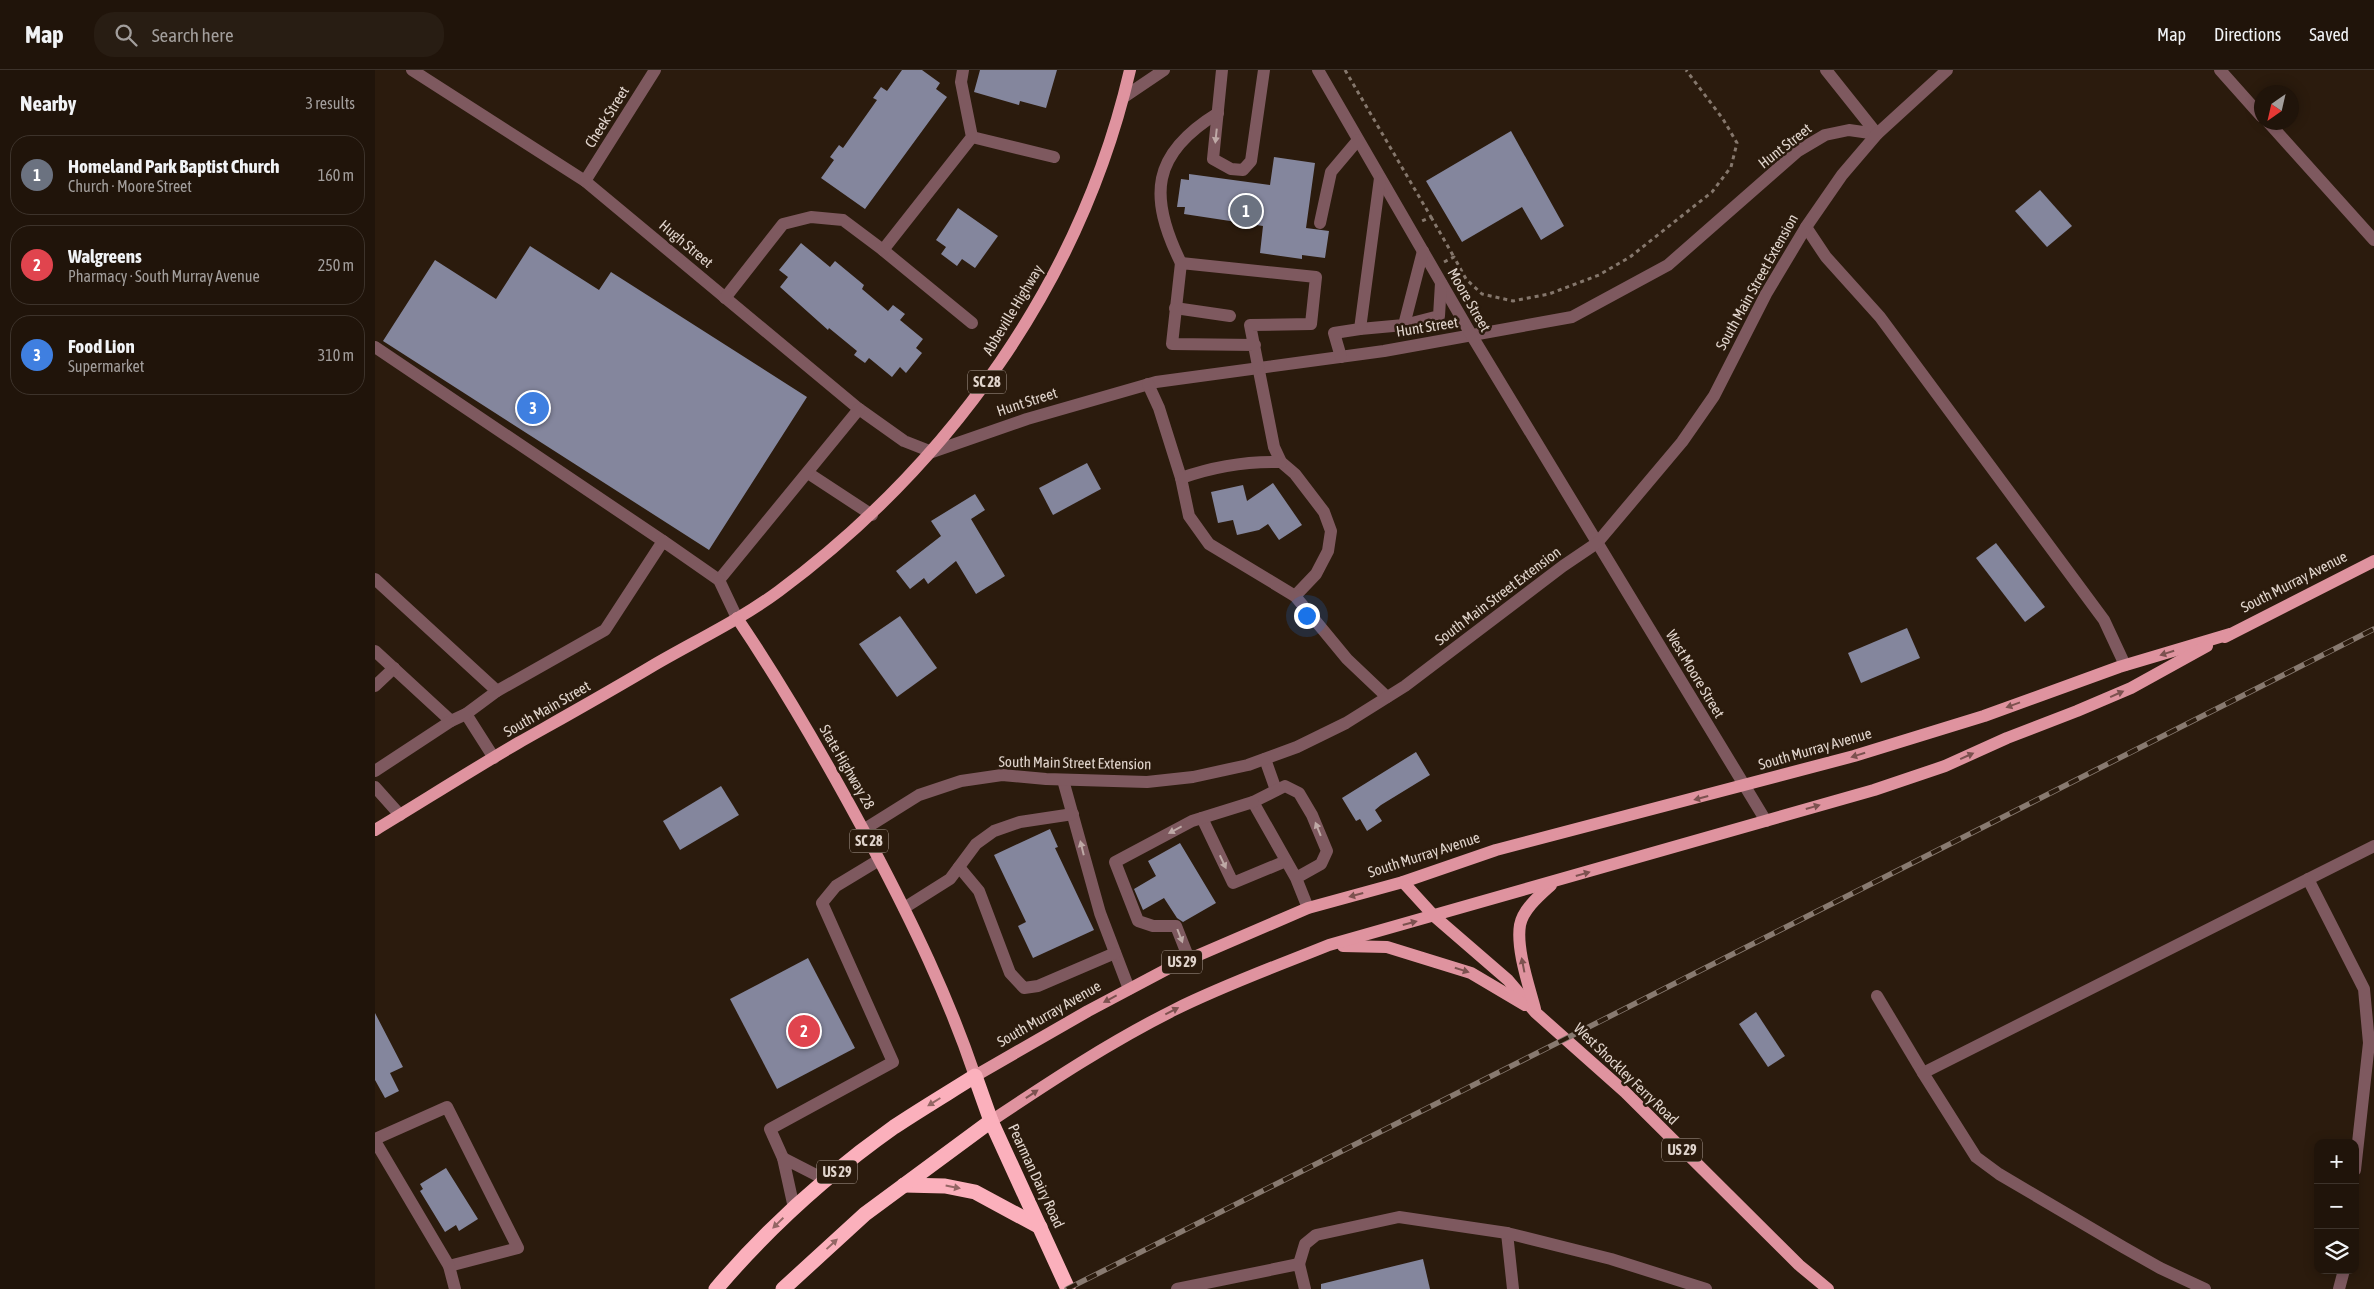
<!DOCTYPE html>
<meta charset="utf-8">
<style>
:root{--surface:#20140a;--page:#281d13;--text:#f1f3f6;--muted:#a29e9c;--line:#3d332b;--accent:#ea580c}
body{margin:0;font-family:"Asap Condensed",sans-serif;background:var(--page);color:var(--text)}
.controls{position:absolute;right:15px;bottom:15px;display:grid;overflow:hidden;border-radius:10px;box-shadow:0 2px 12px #0003}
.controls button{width:45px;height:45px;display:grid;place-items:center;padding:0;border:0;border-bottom:1px solid var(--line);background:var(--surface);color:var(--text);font:25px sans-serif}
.compass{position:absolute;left:1879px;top:15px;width:45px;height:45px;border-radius:50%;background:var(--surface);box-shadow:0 2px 12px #0003;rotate:214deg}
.you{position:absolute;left:931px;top:545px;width:18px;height:18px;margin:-12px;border:4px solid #fff;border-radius:50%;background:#1a73e8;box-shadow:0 0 0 8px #1a73e833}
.badge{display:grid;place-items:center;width:32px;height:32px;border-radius:50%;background:var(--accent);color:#fff;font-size:16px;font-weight:700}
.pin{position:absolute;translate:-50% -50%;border:2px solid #fff;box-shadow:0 1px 5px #0006}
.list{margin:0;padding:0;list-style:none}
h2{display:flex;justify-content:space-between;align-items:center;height:65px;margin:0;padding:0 20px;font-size:21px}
h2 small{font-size:16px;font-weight:400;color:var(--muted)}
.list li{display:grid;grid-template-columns:32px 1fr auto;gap:15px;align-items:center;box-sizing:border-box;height:80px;margin:0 10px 10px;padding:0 10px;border:1px solid var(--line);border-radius:20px}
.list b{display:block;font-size:19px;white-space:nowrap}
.list p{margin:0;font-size:16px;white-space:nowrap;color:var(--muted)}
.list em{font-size:16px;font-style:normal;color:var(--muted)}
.icon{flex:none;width:28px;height:28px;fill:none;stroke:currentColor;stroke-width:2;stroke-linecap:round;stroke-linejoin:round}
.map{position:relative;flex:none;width:1999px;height:1219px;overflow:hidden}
header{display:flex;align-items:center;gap:30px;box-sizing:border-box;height:70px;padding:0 25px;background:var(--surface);border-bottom:1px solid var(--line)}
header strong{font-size:24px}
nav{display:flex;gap:28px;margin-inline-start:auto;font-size:18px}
.search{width:350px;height:45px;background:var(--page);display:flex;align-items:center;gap:12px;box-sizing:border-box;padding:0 18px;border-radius:20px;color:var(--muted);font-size:19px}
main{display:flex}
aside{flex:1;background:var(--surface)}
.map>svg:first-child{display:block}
.building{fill:#84869d}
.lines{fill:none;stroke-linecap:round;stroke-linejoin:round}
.path{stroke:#85776c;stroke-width:3;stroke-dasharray:4 4;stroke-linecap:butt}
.minor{stroke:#7e595f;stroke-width:12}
.major{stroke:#df939f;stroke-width:12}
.highway{stroke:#fbb0bc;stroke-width:15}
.rail-casing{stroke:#887a70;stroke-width:5.5}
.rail{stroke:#2b1b0d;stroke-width:4;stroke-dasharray:11;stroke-linecap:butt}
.oneway{fill:#bea9a6}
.oneway2{fill:#7c514f}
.oneway3{fill:#936664}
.labels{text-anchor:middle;stroke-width:5;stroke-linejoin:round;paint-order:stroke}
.shield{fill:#2b1b0d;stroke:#aa9c93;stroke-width:1}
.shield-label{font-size:14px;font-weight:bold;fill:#e0d4cc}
.street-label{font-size:15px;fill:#e0d4cc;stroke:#2b1b0d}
</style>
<header>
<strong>Map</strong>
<div class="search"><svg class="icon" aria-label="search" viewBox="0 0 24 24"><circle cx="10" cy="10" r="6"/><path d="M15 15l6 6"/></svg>Search here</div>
<nav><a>Map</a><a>Directions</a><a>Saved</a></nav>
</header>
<main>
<aside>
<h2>Nearby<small>3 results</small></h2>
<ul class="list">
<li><span class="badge" style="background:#6b7280">1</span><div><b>Homeland Park Baptist Church</b><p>Church · Moore Street</p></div><em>160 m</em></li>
<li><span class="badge" style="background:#e0444e">2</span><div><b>Walgreens</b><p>Pharmacy · South Murray Avenue</p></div><em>250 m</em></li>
<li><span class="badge" style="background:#3f7fe0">3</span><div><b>Food Lion</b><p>Supermarket</p></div><em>310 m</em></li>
</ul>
</aside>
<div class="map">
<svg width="1999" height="1219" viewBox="0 0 1999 1219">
<rect width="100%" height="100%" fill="#2b1b0d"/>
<g class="building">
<path d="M527,0H547L565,13L561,19L572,27L490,139L446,108L459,90L455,87L464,75L468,78L502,30L498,28L506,17L512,21Z"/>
<path d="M605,0H682L671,38L645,31L644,35L599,22Z"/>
<path d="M1136,61L1189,156L1166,170L1147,137L1087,172L1051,111Z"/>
<path d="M899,87L940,93L931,158L954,161L950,188L927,185V189L885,183L888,156L809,144L810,137H802L806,109L814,110V104L895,115Z"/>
<path d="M1665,120L1697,156L1672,177L1640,141Z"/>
<path d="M583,138L623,166L600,198L587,189L582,196L566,184L571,177L561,170Z"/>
<path d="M426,173L455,197L460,191L489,215L487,219L513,241L518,235L530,244L525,250L548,269L541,278L547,283L531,303L525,297L517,307L494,288L490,293L479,285L482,281L454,258L453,260L405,217L413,207L404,200Z"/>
<path d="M155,176L224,220L236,202L432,327L334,480L8,271L60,190L121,229Z"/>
<path d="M712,393L726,419L678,445L664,418Z"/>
<path d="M898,413L927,455L904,470L893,454L884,460L862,465L858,450L843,453L836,422L868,415L872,431Z"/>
<path d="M600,424L610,440L596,449L630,506L601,524L581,491L553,514L549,508L535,519L521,501L566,466L556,451Z"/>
<path d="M1621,473L1670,537L1650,552L1601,488Z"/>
<path d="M525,546L562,598L522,627L484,574Z"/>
<path d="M1532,558L1545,588L1486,613L1473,583Z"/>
<path d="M1041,682L1055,705L1006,735L1000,740L1007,751L992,761L985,749L981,751L967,728Z"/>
<path d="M346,716L364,745L305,780L288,751Z"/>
<path d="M675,759L683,777L680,778L719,860L658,888L643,856L651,852L619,785Z"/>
<path d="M805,773L841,833L808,852L802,848L789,828L768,840L759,819L781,806L773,791Z"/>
<path d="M433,888L480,978L402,1019L355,929Z"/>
<path d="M1381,942L1410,986L1393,997L1364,954Z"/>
<path d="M0,943L28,997L15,1003L24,1021L10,1028L0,1010Z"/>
<path d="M71,1098L103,1149L84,1161L81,1155L70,1162L45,1121L48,1119L45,1114Z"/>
<path d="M1048,1189L1055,1219H946V1214Z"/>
</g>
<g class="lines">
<g class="path">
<path d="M970,0L1056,147L1047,151"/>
<path d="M1056,147L1079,187"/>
<path d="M1069,192L1079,187L1091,209L1107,224L1138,231L1174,224L1224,205L1255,187L1337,122L1356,97L1362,73L1348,49L1311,0"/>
</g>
<g class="minor">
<path d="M37,0L210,111L484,339L529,371L557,382L652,349L781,312L1009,281L1197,247L1293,195L1423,81L1450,65L1474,60L1502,64"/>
<path d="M847,0L838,89L856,99L868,100L876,91L889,0"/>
<path d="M943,0L1097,266L1391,751"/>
<path d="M1451,0L1502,64"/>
<path d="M1845,0L1886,46"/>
<path d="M749,27L789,0"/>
<path d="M1893,52L1999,170"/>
<path d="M597,67L679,87"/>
<path d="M210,111L280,0"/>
<path d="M945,153L956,102L983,70"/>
<path d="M1431,157L1451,187L1505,247L1729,550L1750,595"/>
<path d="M508,180L597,253"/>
<path d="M806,193C773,126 776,84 843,43"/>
<path d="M350,228L408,154L436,147L468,150L508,180L597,67L586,12L588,0"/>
<path d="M800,238L855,246"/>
<path d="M1029,255L1064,246L1066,213"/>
<path d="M985,259L1029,255L1048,181"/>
<path d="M880,275L797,274L806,193L941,207L936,254L875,255L899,377L906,392L920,404L949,442L956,461L953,481L941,504L920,526"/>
<path d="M0,277L288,471"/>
<path d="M966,287L959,263L985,259L1005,108"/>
<path d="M773,314L784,338L806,408L814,446L834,474L920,526L972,589L1012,627"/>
<path d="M433,403L497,445"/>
<path d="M806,408C840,396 871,391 906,392"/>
<path d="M0,509L122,621"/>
<path d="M344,510L484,339"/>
<path d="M0,581L76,651"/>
<path d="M0,616L19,598"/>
<path d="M91,644L119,688"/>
<path d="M890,689L901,720"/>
<path d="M0,701L76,651L91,644L122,621L230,560L288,471L344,510L362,548"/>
<path d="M688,710L725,843L754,919"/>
<path d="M0,717L25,745"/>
<path d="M827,748L858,813L911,791"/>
<path d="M488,760L544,725L586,711L627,705L671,709L772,712L818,707L873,695L922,677L971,653L1030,616L1188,496L1222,473L1307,372L1339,326L1391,224L1431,157L1467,105L1502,64L1572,0"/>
<path d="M584,797L604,821L635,903L649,918L663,916L740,883"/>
<path d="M921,808L946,794L952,781L937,745L924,723L910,716L878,732L921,808L933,838"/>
<path d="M1933,809L1989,919L1994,973L1980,1100"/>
<path d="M529,838L575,809L601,774L619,761L645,752L698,744"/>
<path d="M814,889L801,856H778L763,851L740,792L817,751L878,732"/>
<path d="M1502,926L1548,1003"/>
<path d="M0,1069L72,1037L143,1178L74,1196"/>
<path d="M0,1071L74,1196L80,1219"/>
<path d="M408,1088L395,1059L518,992L447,833L461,816L504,790"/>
<path d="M419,1138L408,1088L451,1110"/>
<path d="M1132,1163L1138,1219"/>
<path d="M924,1194L930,1174L941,1165L1024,1147L1132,1163L1236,1189L1331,1219"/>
<path d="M802,1219L924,1194L930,1219"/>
<path d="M1830,1219L1785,1198L1748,1177L1624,1104L1601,1087L1548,1003L1999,776"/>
<path d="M1964,1219L1969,1200"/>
</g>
<g class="major">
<path d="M362,548C412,622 456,699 498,778C537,852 573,926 600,1006L713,941L796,897L933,838L1028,812L1121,780L1479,686L1609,646L1744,597L1855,564"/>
<path d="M1850,567L1999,491"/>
<path d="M0,760C48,731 95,701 143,673C189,647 234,622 279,595C320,571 365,550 404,521C576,393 706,211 755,0"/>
<path d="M1028,812L1059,846L1133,910L1160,942L1250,1022L1424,1195L1453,1219"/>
<path d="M968,876L1012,877L1096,903L1150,935"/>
<path d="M1160,939C1154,916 1141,879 1145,855C1148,839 1165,825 1176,815"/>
<path d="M616,1051C676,1011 735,972 799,940C849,915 902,896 954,875L1499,720L1570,696L1632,668L1702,641L1756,618L1832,576"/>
</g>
<g class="highway">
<path d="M529,1115L570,1116L600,1122L665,1157"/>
<path d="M341,1219C393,1158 454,1103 519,1057C546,1039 573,1023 600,1006L616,1051L693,1219"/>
<path d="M408,1219L490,1144L616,1051"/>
</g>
<g class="rail-casing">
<path id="rail" d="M692,1219L1192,968L1999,559"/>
</g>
<use href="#rail" class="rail"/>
</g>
<defs><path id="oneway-solid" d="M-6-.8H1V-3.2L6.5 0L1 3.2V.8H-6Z" transform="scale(1.25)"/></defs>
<g class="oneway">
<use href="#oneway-solid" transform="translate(841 66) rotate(96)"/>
<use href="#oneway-solid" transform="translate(943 759) rotate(-112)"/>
<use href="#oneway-solid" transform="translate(800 760) rotate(152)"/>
<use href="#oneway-solid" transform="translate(707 778) rotate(-104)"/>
<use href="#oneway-solid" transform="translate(848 792) rotate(65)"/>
<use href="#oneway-solid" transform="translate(805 866) rotate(69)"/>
</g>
<g class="oneway2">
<use href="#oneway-solid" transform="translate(1792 583) rotate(163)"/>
<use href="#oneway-solid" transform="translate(1742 624) rotate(-24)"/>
<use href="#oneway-solid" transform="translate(1638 635) rotate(160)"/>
<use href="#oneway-solid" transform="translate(1483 685) rotate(163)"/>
<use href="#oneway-solid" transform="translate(1592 686) rotate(-24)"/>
<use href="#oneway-solid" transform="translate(1326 728) rotate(165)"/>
<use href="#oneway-solid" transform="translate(1438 737) rotate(-16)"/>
<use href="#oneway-solid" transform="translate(1208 804) rotate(-16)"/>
<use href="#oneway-solid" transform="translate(981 825) rotate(165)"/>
<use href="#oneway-solid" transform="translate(1035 853) rotate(-15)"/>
<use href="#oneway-solid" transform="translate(1148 895) rotate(-101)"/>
<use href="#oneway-solid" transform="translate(1087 900) rotate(17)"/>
<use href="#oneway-solid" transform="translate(735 929) rotate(152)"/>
<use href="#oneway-solid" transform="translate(797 941) rotate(-27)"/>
<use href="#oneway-solid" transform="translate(657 1024) rotate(-34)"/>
</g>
<g class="oneway3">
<use href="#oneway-solid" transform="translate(559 1032) rotate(148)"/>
<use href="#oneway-solid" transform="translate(578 1117) rotate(11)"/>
<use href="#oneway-solid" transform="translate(403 1153) rotate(136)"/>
<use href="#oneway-solid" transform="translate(457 1174) rotate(-43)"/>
</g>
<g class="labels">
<g class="shield">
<rect x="593" y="300.5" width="38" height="23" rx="4"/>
<rect x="475" y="759.5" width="38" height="23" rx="4"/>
<rect x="787" y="880.5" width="40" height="23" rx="4"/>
<rect x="1287" y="1068.5" width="40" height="23" rx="4"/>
<rect x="442" y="1090.5" width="40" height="23" rx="4"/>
</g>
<g class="shield-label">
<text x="612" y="317">SC 28</text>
<text x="494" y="776">SC 28</text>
<text x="807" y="897">US 29</text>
<text x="1307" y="1085">US 29</text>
<text x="462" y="1107">US 29</text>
</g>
<g class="street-label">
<text transform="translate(232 47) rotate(-58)" y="5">Cheek Street</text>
<text transform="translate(1410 76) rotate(-38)" y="5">Hunt Street</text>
<text transform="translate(311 174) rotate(40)" y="5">Hugh Street</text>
<text transform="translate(1382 212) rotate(-61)" y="5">South Main Street Extension</text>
<text transform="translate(1094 230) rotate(60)" y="5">Moore Street</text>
<text transform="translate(638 240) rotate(-59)" y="5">Abbeville Highway</text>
<text transform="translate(1052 257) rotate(-9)" y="5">Hunt Street</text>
<text transform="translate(652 332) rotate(-18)" y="5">Hunt Street</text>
<text transform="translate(1919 512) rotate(-27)" y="5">South Murray Avenue</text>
<text transform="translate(1123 526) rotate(-37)" y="5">South Main Street Extension</text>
<text transform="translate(1320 604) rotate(59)" y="5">West Moore Street</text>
<text transform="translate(172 639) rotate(-30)" y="5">South Main Street</text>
<text transform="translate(1440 679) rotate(-16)" y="5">South Murray Avenue</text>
<text transform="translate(700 693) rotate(1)" y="5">South Main Street Extension</text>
<text transform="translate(472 697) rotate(60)" y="5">State Highway 28</text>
<text transform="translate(1049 785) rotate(-18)" y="5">South Murray Avenue</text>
<text transform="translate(674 944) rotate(-30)" y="5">South Murray Avenue</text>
<text transform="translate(1251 1004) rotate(44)" y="5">West Shockley Ferry Road</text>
<text transform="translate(661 1106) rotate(65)" y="5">Pearman Dairy Road</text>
</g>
</g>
</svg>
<div class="controls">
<button>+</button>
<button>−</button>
<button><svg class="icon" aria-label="layers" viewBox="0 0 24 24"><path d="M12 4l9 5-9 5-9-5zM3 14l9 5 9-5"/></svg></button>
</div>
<svg class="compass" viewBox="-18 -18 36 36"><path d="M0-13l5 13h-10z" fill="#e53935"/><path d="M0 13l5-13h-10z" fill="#a29e9c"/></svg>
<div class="you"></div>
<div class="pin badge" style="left:871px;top:141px;background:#6b7280">1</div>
<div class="pin badge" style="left:429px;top:961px;background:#e0444e">2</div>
<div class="pin badge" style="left:158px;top:338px;background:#3f7fe0">3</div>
</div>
</main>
